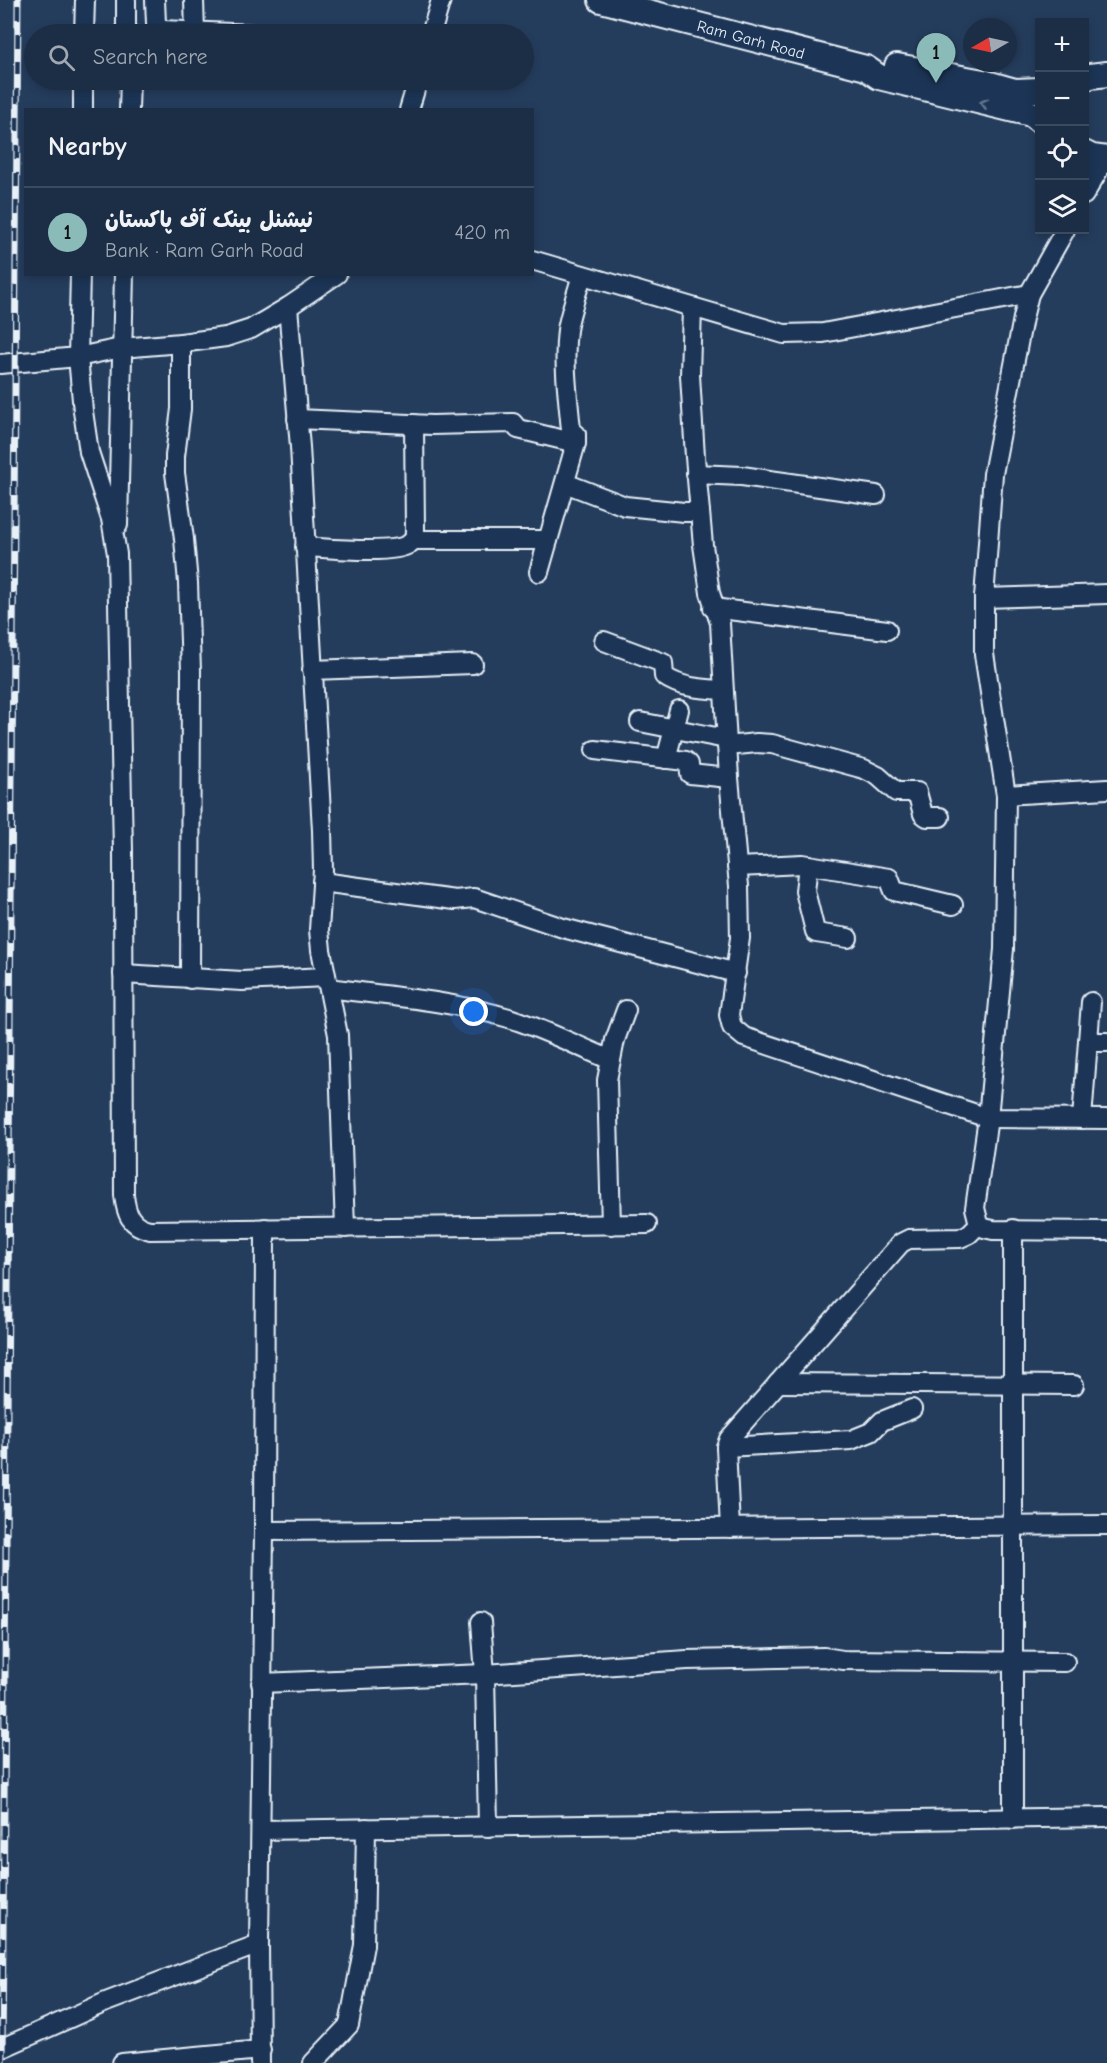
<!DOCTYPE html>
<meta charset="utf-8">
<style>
:root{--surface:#1c2e46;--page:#293a51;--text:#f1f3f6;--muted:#a0a8b3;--line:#3a4a5f;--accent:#8bbbb9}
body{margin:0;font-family:"Comic Neue","Playpen Sans Arabic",sans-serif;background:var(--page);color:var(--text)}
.controls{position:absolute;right:18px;top:18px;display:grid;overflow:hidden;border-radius:0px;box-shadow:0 3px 9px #0003}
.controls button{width:54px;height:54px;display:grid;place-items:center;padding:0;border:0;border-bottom:2px solid var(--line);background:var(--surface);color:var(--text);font:30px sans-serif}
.compass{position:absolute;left:963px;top:18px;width:54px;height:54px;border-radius:50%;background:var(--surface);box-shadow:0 3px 9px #0003;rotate:261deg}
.you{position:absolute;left:474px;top:1012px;width:21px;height:21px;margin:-15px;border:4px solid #fff;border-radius:50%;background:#1a73e8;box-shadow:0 0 0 9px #1a73e833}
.badge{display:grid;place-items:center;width:39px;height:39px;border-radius:50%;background:var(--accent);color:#111;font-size:20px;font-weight:700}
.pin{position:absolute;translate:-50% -50px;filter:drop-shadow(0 2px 3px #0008)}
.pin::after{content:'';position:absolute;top:32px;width:21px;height:18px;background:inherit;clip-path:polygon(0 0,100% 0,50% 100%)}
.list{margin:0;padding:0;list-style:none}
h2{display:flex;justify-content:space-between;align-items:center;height:78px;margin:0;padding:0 24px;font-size:26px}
h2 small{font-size:20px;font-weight:400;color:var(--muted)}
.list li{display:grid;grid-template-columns:39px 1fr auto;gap:18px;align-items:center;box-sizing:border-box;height:90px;padding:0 24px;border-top:2px solid var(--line)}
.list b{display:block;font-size:22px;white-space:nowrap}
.list p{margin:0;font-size:20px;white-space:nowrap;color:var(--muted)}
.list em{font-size:20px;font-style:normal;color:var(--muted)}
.icon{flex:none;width:33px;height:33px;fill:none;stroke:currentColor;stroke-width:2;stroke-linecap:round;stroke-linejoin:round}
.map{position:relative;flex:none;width:1107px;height:2063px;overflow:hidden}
.search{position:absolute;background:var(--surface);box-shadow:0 3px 9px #0003;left:24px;top:24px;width:510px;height:66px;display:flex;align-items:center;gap:15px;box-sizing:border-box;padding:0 21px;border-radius:33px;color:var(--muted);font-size:22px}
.panel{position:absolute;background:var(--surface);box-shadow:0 3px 9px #0003;left:24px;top:108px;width:510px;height:168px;border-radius:0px}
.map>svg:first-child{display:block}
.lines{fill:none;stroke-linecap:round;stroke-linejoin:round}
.minor-casing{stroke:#e8f1f8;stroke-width:22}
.major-casing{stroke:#e8f1f8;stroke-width:28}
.minor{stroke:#1d3557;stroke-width:18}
.major{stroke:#1d3557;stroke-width:24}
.rail-casing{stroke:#e8f1f8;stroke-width:7}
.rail{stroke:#1d3557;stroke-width:4.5;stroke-dasharray:14;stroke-linecap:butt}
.oneway{stroke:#64778f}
.labels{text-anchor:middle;stroke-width:4.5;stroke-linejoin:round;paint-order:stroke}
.street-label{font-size:16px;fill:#e8f1f8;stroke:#1d3557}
</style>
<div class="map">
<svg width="1107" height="2063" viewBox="0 0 1107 2063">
<rect width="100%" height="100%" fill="#253d5d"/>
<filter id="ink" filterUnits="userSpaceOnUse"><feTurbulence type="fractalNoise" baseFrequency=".0167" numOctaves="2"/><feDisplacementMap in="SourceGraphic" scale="12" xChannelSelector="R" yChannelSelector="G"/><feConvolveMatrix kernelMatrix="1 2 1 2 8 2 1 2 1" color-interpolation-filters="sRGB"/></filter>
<g filter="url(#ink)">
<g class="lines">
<g class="minor-casing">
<g id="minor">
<path d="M126,0V34"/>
<path d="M155,0L156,23L162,30L255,34"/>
<path d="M194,0L195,32"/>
<path d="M84,34L85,0"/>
<path d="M431,34L441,0"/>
<path d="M83,110V80"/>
<path d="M129,110L130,80"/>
<path d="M409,110L418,80"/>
<path d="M1084,195L1105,159"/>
<path d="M1065,230L1029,294L1023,318L993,474L984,598V654L1006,795L1004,949L988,1118L975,1208L979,1224L984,1228L993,1230L1107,1231"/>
<path d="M532,260L784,334L823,333L1029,294"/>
<path d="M80,274L78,357L83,411L89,452L111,519L117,554L123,851L124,1195C126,1213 130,1226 150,1230L647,1224"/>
<path d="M288,307L300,447L322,830L323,870L319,930L321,950L338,1035L345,1228"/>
<path d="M692,308L690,375L695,457L703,545L710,593L720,623L729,778L739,886L740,938L729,1015L732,1027L744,1037L988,1118L1107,1119"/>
<path d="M181,343V409L175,456V473L184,539L188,583L191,671L190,979"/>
<path d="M0,364L78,357L121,348L181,343L226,337L251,329L288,307L337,274"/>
<path d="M297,419L432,425L513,423L518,429L576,443"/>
<path d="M696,474L742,476L876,495"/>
<path d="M565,483L625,506L684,512H700"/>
<path d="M118,525L124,274"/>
<path d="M413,540H548"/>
<path d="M305,547C326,548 393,555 409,544C415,540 415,535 415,528L414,424"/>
<path d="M539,572L576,443V434L571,430C568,397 563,363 567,330C570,312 577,293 582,275"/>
<path d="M984,598L1107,594"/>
<path d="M713,608L887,630"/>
<path d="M604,641L663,663L664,676C680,688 704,689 723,690"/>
<path d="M312,670L473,664"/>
<path d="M640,722L726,739"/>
<path d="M727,746L757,743L772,744L864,769L878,776L896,792H917L923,814L927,817H940"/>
<path d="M595,750L686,761L689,764L690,774L729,778"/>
<path d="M666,759L679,710"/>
<path d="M1006,795L1107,789"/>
<path d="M808,865L805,891L815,931L816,933L848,938"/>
<path d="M737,867L802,864L889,878L894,891L953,905"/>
<path d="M322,882L455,900L474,898L563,928L736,973"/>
<path d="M123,974L242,981L326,977"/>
<path d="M329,988C389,996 450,1001 509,1018C544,1029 577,1046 611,1060"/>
<path d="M1088,1042H1107"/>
<path d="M1082,1119L1091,1002"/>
<path d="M611,1225L607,1080L615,1040L626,1010"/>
<path d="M778,1383L1074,1385"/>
<path d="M726,1447L851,1440L871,1432L882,1421L912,1409"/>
<path d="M730,1528L726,1447L729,1439L901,1243L909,1239L960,1238L969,1234L979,1224"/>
<path d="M264,1531L1107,1525"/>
<path d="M481,1622L485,1674L488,1827"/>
<path d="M261,1683L485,1674L687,1660L824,1657L843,1660L1065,1662"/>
<path d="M1013,1819V1229"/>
<path d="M261,1830L1107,1817"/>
<path d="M0,2049L106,2002L259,1944"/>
<path d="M122,2063L261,2050"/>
<path d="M260,2063L259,1944L264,1531L265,1228"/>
<path d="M313,2063L349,2025L364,1945L366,1828"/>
</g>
</g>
<g class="major-casing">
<g id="major">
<path d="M601,0L866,68L879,77L1031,114L1040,121"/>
<path d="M897,66L983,82L1015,91L1040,90"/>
<path d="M1084,79L1090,76L1107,74"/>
<path d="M1084,153L1092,157L1107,159"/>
</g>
</g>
<use href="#minor" class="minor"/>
<use href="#major" class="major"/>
<g class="rail-casing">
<path id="rail" d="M2,2063L18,0"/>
</g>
<use href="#rail" class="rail"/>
</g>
<defs><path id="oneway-chevron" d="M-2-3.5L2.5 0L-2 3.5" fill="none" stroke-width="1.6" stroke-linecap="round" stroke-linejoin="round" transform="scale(1.5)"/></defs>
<use class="oneway" href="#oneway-chevron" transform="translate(984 103) rotate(-166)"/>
</g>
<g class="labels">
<g class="street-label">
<text transform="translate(751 39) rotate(15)" y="6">Ram Garh Road</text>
</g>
</g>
</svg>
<div class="controls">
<button>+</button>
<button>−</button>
<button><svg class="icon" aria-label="locate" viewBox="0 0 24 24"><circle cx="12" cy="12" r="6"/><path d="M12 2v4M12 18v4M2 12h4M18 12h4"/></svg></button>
<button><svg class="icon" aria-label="layers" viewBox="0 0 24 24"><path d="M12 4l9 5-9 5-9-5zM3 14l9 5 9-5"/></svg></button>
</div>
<svg class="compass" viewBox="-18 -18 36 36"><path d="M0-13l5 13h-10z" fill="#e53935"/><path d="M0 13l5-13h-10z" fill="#a0a8b3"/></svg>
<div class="you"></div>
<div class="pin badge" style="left:936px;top:83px">1</div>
<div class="search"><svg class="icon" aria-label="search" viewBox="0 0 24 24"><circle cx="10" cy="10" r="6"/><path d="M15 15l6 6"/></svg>Search here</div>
<section class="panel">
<h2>Nearby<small></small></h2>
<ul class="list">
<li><span class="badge">1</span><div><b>نیشنل بینک آف پاکستان</b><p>Bank · Ram Garh Road</p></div><em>420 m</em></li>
</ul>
</section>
</div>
